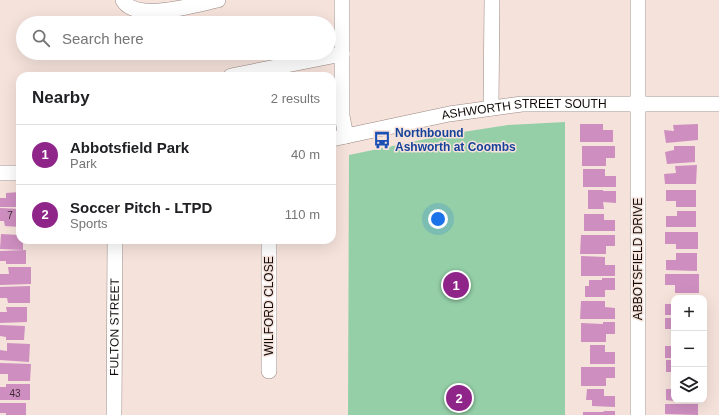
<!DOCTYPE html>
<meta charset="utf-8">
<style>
:root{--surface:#fff;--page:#f2f2f2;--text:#202124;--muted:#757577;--line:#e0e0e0;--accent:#8f2589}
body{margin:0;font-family:Helvetica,sans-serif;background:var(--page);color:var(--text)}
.controls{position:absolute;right:12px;bottom:12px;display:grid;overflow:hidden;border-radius:8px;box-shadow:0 4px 16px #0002}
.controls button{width:36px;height:36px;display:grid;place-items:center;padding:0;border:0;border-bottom:1px solid var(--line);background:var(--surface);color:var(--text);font:20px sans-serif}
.you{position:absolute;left:438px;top:219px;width:14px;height:14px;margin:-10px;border:3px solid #fff;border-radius:50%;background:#1a73e8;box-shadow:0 0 0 6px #1a73e833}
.badge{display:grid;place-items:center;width:26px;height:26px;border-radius:50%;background:var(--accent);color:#fff;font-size:13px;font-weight:700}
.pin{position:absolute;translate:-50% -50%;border:2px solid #fff;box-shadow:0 1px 4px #0006}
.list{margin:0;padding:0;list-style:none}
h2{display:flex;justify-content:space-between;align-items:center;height:52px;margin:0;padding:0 16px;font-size:17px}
h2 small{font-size:13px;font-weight:400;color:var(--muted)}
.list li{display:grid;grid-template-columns:26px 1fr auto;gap:12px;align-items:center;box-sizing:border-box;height:60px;padding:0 16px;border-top:1px solid var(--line)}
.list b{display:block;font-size:15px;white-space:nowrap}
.list p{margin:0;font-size:13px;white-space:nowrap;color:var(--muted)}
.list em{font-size:13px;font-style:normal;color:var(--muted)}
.icon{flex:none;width:22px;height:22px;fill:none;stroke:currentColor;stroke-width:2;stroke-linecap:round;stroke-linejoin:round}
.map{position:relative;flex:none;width:719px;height:415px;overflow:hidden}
.search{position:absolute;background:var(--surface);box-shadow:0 4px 16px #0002;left:16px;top:16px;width:320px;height:44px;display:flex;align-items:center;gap:10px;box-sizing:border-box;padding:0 14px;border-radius:22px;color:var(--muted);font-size:15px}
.panel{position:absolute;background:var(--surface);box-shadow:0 4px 16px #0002;left:16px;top:72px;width:320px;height:172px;border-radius:12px}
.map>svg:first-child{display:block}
.green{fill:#94cfa7}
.building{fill:#ce8fc0}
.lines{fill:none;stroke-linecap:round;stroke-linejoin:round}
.minor-casing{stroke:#998882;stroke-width:16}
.minor{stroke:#fff;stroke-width:15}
.labels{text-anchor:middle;stroke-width:3;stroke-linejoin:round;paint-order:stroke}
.number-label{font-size:10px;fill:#402b36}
.street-label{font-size:12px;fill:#100a08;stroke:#f5e2db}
.transit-label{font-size:12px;font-weight:bold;fill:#164399;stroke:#f5e2db;text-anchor:start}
</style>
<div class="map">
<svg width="719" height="415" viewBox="0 0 719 415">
<rect width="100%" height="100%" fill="#f5e2db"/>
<path class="green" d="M565,122V415H348L349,155L450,134L508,125Z"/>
<g class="building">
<path d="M580,124H603V130H613V142H580Z"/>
<path d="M698,124V140L666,143L664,130L674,131L673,125Z"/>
<path d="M582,146H615V158H606V166H582Z"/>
<path d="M674,146H695V162L667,164L665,152L674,150Z"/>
<path d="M697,165L696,184H665L664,174L676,173L675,166Z"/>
<path d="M583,169H605V176H616V187H583Z"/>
<path d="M588,190H603V191H616V203L603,202L604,209H588Z"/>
<path d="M666,190H696V207H676V201H666Z"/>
<path d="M20,192V207H0V198H6V193Z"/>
<path d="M0,208L20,209V227L5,226L4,221H0Z"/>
<path d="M677,211H696V227H666V216H677Z"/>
<path d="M584,214H604V220H615V231H584Z"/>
<path d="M665,232H698V249H676V244H665Z"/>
<path d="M1,234L20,235V240H23V250L0,249Z"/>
<path d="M581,235H615V246H606V254H580Z"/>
<path d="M26,250V264H6V261H0V251Z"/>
<path d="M676,253H697V271L666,270V260H676Z"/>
<path d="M581,256L605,257V265H615V276H581Z"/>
<path d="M8,267H31V284L0,285V274H9Z"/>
<path d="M665,274H699V293H675V285H665Z"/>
<path d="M602,278H615V290H605V297H585V286H589V280H602Z"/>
<path d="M30,286V303H8L7,298H0V287Z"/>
<rect x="676" y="296" width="23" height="2"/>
<path d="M581,301H605V307L615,308V319H580Z"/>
<rect x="665" y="304" width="9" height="11"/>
<path d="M6,307H27V322L0,323V312H7Z"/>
<rect x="665" y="318" width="9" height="11"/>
<path d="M603,322H615V334H606V342H581V323L603,324Z"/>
<path d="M0,325L25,326L24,340H6V337L0,336Z"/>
<path d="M7,343L30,344L29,362L0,360V350L7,351Z"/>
<path d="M590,345H605V352H615V364H590Z"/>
<rect x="665" y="346" width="9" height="12"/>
<rect x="666" y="360" width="8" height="12"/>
<path d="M0,363L31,364L30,381H8V374H0Z"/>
<path d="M581,367H615V378H606V386H581Z"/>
<path d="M6,384H30V400H0V387H6Z"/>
<path d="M587,389H604V396H615V407L592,406V400H586Z"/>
<path d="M666,389H674V401L666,400Z"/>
<path d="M0,403H26V415H6V413H0Z"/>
<path d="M665,404H698V415L665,414Z"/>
<path d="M604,411H615V415H583V412H603Z"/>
</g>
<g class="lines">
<g class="minor-casing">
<g id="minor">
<path d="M123,0C135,23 198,4 218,0"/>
<path d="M342,0V116L346,136"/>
<path d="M231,76L342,54"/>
<path d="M491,108L492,0"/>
<path id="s1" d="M332,139L449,114L522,104H719"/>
<path d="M0,173H20"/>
<path d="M269,240V371"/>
<path id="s2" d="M114,415L115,240"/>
<path d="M638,415V0"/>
</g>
</g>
<use href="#minor" class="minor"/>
</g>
<defs>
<g id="bus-bare" transform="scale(1.38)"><path d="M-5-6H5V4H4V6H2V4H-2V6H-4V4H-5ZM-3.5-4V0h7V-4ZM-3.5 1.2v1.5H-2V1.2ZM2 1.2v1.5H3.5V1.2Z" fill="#1a4fb4" stroke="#f5e2db" stroke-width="2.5" paint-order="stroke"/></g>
</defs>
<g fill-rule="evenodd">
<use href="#bus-bare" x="382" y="140"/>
</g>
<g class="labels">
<g class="number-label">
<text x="10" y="219">7</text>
<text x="15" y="397">43</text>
</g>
<g class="street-label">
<text dy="4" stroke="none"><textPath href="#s1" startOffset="195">ASHWORTH STREET SOUTH</textPath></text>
<text transform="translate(638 259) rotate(-90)" y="4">ABBOTSFIELD DRIVE</text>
<text transform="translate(269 306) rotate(-90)" y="4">WILFORD CLOSE</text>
<text dy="4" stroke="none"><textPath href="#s2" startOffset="88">FULTON STREET</textPath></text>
</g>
<g class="transit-label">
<text x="395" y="137">Northbound<tspan x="395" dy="14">Ashworth at Coombs</tspan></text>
</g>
</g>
</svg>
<div class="controls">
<button>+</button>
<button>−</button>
<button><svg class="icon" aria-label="layers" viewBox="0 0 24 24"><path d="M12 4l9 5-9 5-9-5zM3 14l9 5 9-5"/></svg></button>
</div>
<div class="you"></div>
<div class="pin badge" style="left:456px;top:285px">1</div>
<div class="pin badge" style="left:459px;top:398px">2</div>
<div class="search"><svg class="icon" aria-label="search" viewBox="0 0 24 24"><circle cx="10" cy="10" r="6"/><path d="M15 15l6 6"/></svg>Search here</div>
<section class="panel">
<h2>Nearby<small>2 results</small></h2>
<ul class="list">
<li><span class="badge">1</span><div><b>Abbotsfield Park</b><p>Park</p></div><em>40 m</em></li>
<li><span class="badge">2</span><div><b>Soccer Pitch - LTPD</b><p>Sports</p></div><em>110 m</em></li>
</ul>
</section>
</div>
